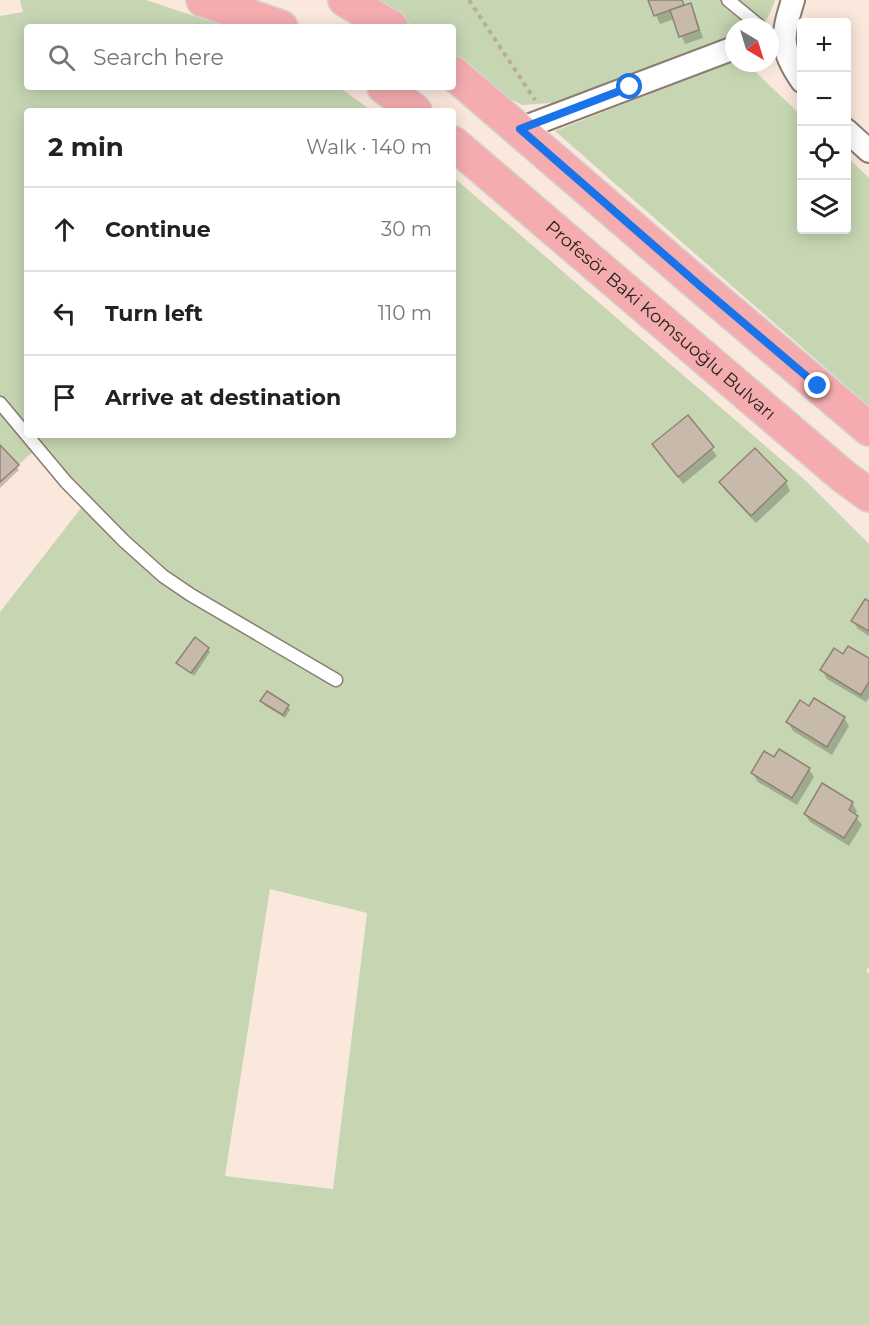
<!DOCTYPE html>
<meta charset="utf-8">
<style>
:root{--surface:#fff;--page:#f2f2f2;--text:#222;--muted:#767676;--line:#e0e0e0}
body{margin:0;font-family:Montserrat,sans-serif;background:var(--page);color:var(--text)}
.controls{position:absolute;right:18px;top:18px;display:grid;overflow:hidden;border-radius:6px;box-shadow:0 3px 15px #0003}
.controls button{width:54px;height:54px;display:grid;place-items:center;padding:0;border:0;border-bottom:2px solid var(--line);background:var(--surface);color:var(--text);font:30px sans-serif}
.compass{position:absolute;left:725px;top:18px;width:54px;height:54px;border-radius:50%;background:var(--surface);box-shadow:0 3px 15px #0003;rotate:142deg}
.stop{position:absolute;width:18px;height:18px;margin:-14px;border:4px solid #1a73e8;border-radius:50%;background:#fff}
.stop.end{background:#1a73e8;border-color:#fff;box-shadow:0 2px 6px #0008}
.list{margin:0;padding:0;list-style:none}
h2{display:flex;justify-content:space-between;align-items:center;height:78px;margin:0;padding:0 24px;font-size:26px}
h2 small{font-size:20px;font-weight:400;color:var(--muted)}
.list li{display:grid;grid-template-columns:39px 1fr auto;gap:18px;align-items:center;box-sizing:border-box;height:84px;padding:0 24px;border-top:2px solid var(--line)}
.list b{display:block;font-size:22px;white-space:nowrap}
.list em{font-size:20px;font-style:normal;color:var(--muted)}
.icon{flex:none;width:33px;height:33px;fill:none;stroke:currentColor;stroke-width:2;stroke-linecap:round;stroke-linejoin:round}
.map{position:relative;flex:none;width:869px;height:1325px;overflow:hidden}
.search{position:absolute;background:var(--surface);box-shadow:0 3px 15px #0003;left:24px;top:24px;width:432px;height:66px;display:flex;align-items:center;gap:15px;box-sizing:border-box;padding:0 21px;border-radius:6px;color:var(--muted);font-size:22px}
.panel{position:absolute;background:var(--surface);box-shadow:0 3px 15px #0003;left:24px;top:108px;width:432px;height:330px;border-radius:6px}
.map>svg:first-child{display:block}
.green{fill:#c6d6b2;fill-rule:evenodd}
.shadow{fill:#0003}
.building{fill:#c8baab;stroke:#908375;stroke-width:1.5}
.lines{fill:none;stroke-linecap:round;stroke-linejoin:round}
.service-casing{stroke:#8c7b71;stroke-width:15}
.minor-casing{stroke:#8c7b71;stroke-width:26}
.primary-casing{stroke:#d4d3d2;stroke-width:36}
.path{stroke:#baaba1;stroke-width:4;stroke-dasharray:4.5 4.5;stroke-linecap:butt}
.service{stroke:#fff;stroke-width:12}
.minor{stroke:#fff;stroke-width:22}
.primary{stroke:#f4acaf;stroke-width:33}
.route{stroke:#1a73e8;stroke-width:8}
.labels{text-anchor:middle;stroke-width:5;stroke-linejoin:round;paint-order:stroke}
.street-label{font-size:18px;fill:#29221e;stroke:#fff}
</style>
<div class="map">
<svg width="869" height="1325" viewBox="0 0 869 1325">
<rect width="100%" height="100%" fill="#fbe8dc"/>
<g class="green">
<path d="M20,0H146L227,27H27V87H339L372,111H27V435H453V177L806,481L869,544V967L866,971L869,974V1325H0V612L85,503L37,448L0,482V16L23,12ZM270,889L367,913L333,1189L225,1176Z"/>
<path d="M378,0H775C767,27 760,27 734,27V38L564,102L522,105L503,95L453,57V27H414Z"/>
<path d="M734,61V63H746L801,115L802,230H846L847,157L869,178V406L555,131Z"/>
</g>
<g class="shadow">
<path d="M649,0H682L684,6L690,5L695,13L703,38L685,44L674,19L660,24Z"/>
<path d="M688,417L717,456L683,484L654,444Z"/>
<path d="M0,447L19,470L0,488Z"/>
<path d="M721,482H786L790,491L756,523L726,491Z"/>
<path d="M869,603V636L858,629L853,621Z"/>
<path d="M208,649L210,652L194,676L178,663Z"/>
<path d="M869,660V698L866,702L827,679L822,670Z"/>
<path d="M262,701L288,706L290,710L285,718L264,705Z"/>
<path d="M810,708L844,718L849,726L832,755L793,731L788,722Z"/>
<path d="M774,759L809,769L814,777L797,805L758,782L753,774Z"/>
<path d="M852,803L857,811L855,816L862,825L849,846L810,822L805,814Z"/>
</g>
<g class="building">
<path d="M648,0H682L684,5L654,16Z"/>
<path d="M691,3L699,30L679,37L670,10Z"/>
<path d="M688,415L714,447L678,477L652,444Z"/>
<path d="M0,445L19,465L0,482Z"/>
<path d="M755,448L787,481L751,516L719,482Z"/>
<path d="M865,599L869,601V631L851,621Z"/>
<path d="M195,637L209,648L191,673L176,663Z"/>
<path d="M848,646L869,658V682L861,695L820,670L834,648L843,654Z"/>
<path d="M267,691L289,705L283,715L260,701Z"/>
<path d="M814,698L845,717L827,747L786,722L800,700L809,706Z"/>
<path d="M779,749L810,768L792,798L751,773L764,751L774,757Z"/>
<path d="M822,783L853,802L849,810L858,816L844,838L804,814Z"/>
</g>
<g class="lines">
<g class="service-casing">
<g id="service">
<path d="M728,0L761,27"/>
<path d="M770,34V35"/>
<path d="M0,403L66,482L124,541L163,576L191,595L336,680"/>
</g>
</g>
<g class="minor-casing">
<g id="minor">
<path d="M793,0C782,36 779,48 802,81"/>
<path d="M520,129L734,48"/>
<path d="M846,130L869,151"/>
</g>
</g>
<g class="primary-casing">
<g id="primary">
<path d="M203,0L281,27"/>
<path d="M345,0L391,27"/>
<path d="M453,73L699,285L869,429"/>
<path d="M384,87L415,111"/>
<path id="s1" d="M453,143L843,476L869,495"/>
</g>
</g>
<path class="path" d="M469,0L535,100"/>
<use href="#service" class="service"/>
<use href="#minor" class="minor"/>
<use href="#primary" class="primary"/>
</g>
<g class="lines">
<path class="route" d="M630,87L520,129L699,285L818,386"/>
</g>
<g class="labels">
<g class="street-label">
<text dy="6" stroke="none"><textPath href="#s1" startOffset="273">Profesör Baki Komsuoğlu Bulvarı</textPath></text>
</g>
</g>
</svg>
<div class="controls">
<button>+</button>
<button>−</button>
<button><svg class="icon" aria-label="locate" viewBox="0 0 24 24"><circle cx="12" cy="12" r="6"/><path d="M12 2v4M12 18v4M2 12h4M18 12h4"/></svg></button>
<button><svg class="icon" aria-label="layers" viewBox="0 0 24 24"><path d="M12 4l9 5-9 5-9-5zM3 14l9 5 9-5"/></svg></button>
</div>
<svg class="compass" viewBox="-18 -18 36 36"><path d="M0-13l5 13h-10z" fill="#e53935"/><path d="M0 13l5-13h-10z" fill="#767676"/></svg>
<div class="stop" style="left:630px;top:87px"></div>
<div class="stop end" style="left:818px;top:386px"></div>
<div class="search"><svg class="icon" aria-label="search" viewBox="0 0 24 24"><circle cx="10" cy="10" r="6"/><path d="M15 15l6 6"/></svg>Search here</div>
<section class="panel">
<h2>2 min<small>Walk · 140 m</small></h2>
<ul class="list">
<li><svg class="icon" aria-label="ahead" viewBox="0 0 24 24"><path d="M12 20V5M6 11l6-6 6 6"/></svg><div><b>Continue</b></div><em>30 m</em></li>
<li><svg class="icon" aria-label="left" viewBox="0 0 24 24"><path d="M17 20v-9H6M10 6l-5 5 5 5"/></svg><div><b>Turn left</b></div><em>110 m</em></li>
<li><svg class="icon" aria-label="arrive" viewBox="0 0 24 24"><path d="M6 21V4h12l-3 4 3 4H6"/></svg><div><b>Arrive at destination</b></div></li>
</ul>
</section>
</div>
